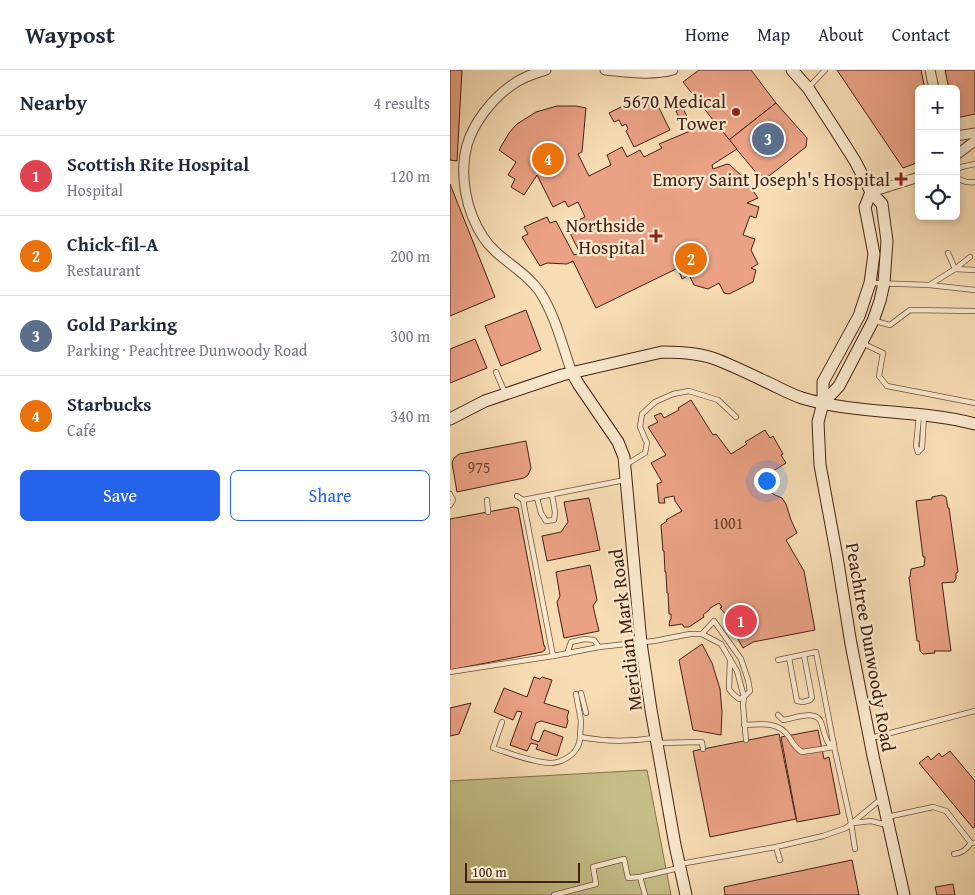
<!DOCTYPE html>
<meta charset="utf-8">
<style>
:root{--surface:#fff;--page:#f2f2f3;--text:#1f2937;--muted:#747a83;--line:#e0e1e3;--accent:#2563eb}
body{margin:0;font-family:"Gentium Book Plus",serif;background:var(--page);color:var(--text)}
.controls{position:absolute;right:15px;top:15px;display:grid;overflow:hidden;border-radius:8px;box-shadow:0 2px 8px #0003}
.controls button{width:45px;height:45px;display:grid;place-items:center;padding:0;border:0;border-bottom:1px solid var(--line);background:var(--surface);color:var(--text);font:25px sans-serif}
.scale{position:absolute;left:15px;bottom:12px;width:115px;box-sizing:border-box;padding-left:5px;border:2px solid #432215;border-top:0;font-size:14px;line-height:18px;white-space:nowrap;color:#432215;-webkit-text-stroke:4px #fae9ce;paint-order:stroke}
.you{position:absolute;left:316px;top:410px;width:18px;height:18px;margin:-12px;border:4px solid #fff;border-radius:50%;background:#1a73e8;box-shadow:0 0 0 8px #1a73e833}
.badge{display:grid;place-items:center;width:32px;height:32px;border-radius:50%;background:var(--accent);color:#fff;font-size:16px;font-weight:700}
.pin{position:absolute;translate:-50% -50%;border:2px solid #fff;box-shadow:0 1px 5px #0006}
.list{margin:0;padding:0;list-style:none}
h2{display:flex;justify-content:space-between;align-items:center;height:65px;margin:0;padding:0 20px;font-size:21px}
h2 small{font-size:16px;font-weight:400;color:var(--muted)}
.list li{display:grid;grid-template-columns:32px 1fr auto;gap:15px;align-items:center;box-sizing:border-box;height:80px;padding:0 20px;border-top:1px solid var(--line)}
.list b{display:block;font-size:19px;white-space:nowrap}
.list p{margin:0;font-size:16px;white-space:nowrap;color:var(--muted)}
.list em{font-size:16px;font-style:normal;color:var(--muted)}
.actions{display:flex;gap:10px;padding:15px 20px}
.actions a{flex:1;padding:11px 0;border:1px solid var(--accent);border-radius:8px;text-align:center;font-size:18px;color:var(--accent)}
.actions .main{background:var(--accent);color:#fff}
.icon{flex:none;width:28px;height:28px;fill:none;stroke:currentColor;stroke-width:2;stroke-linecap:round;stroke-linejoin:round}
.map{position:relative;flex:none;width:525px;height:825px;overflow:hidden}
header{display:flex;align-items:center;gap:30px;box-sizing:border-box;height:70px;padding:0 25px;background:var(--surface);border-bottom:1px solid var(--line)}
header strong{font-size:24px}
nav{display:flex;gap:28px;margin-inline-start:auto;font-size:18px}
main{display:flex}
aside{flex:1;background:var(--surface)}
.map>svg:first-child{display:block}
.green{fill:#c5bf87;stroke:#84704e}
.building{fill:#eaa184;stroke:#432215}
.lines{fill:none;stroke-linecap:round;stroke-linejoin:round}
.lane-casing{stroke:#70513d;stroke-width:6}
.street-casing{stroke:#70513d;stroke-width:11}
.secondary-casing{stroke:#432215;stroke-width:13}
.lane{stroke:#fae9ce;stroke-width:4.5}
.street{stroke:#fae9ce;stroke-width:9}
.secondary{stroke:#fae9ce;stroke-width:11}
.poi-dot{fill:#8f2418;stroke:#fae9ce;stroke-width:2}
.labels{text-anchor:middle;stroke-width:4.5;stroke-linejoin:round;paint-order:stroke}
.number-label{font-size:16px;fill:#6d4231}
.poi-label{font-size:19px;fill:#432215;stroke:#fae9ce;text-anchor:end}
.street-label{font-size:19px;fill:#432215;stroke:#fae9ce}
</style>
<header>
<strong>Waypost</strong>
<nav><a>Home</a><a>Map</a><a>About</a><a>Contact</a></nav>
</header>
<main>
<aside>
<h2>Nearby<small>4 results</small></h2>
<ul class="list">
<li><span class="badge" style="background:#e0444e">1</span><div><b>Scottish Rite Hospital</b><p>Hospital</p></div><em>120 m</em></li>
<li><span class="badge" style="background:#e8710a">2</span><div><b>Chick-fil-A</b><p>Restaurant</p></div><em>200 m</em></li>
<li><span class="badge" style="background:#5c6f8a">3</span><div><b>Gold Parking</b><p>Parking · Peachtree Dunwoody Road</p></div><em>300 m</em></li>
<li><span class="badge" style="background:#e8710a">4</span><div><b>Starbucks</b><p>Café</p></div><em>340 m</em></li>
</ul>
<div class="actions"><a class="main">Save</a><a>Share</a></div>
</aside>
<div class="map">
<svg width="525" height="825" viewBox="0 0 525 825">
<rect width="100%" height="100%" fill="#f8ddb4"/>
<filter id="stains"><feTurbulence type="fractalNoise" baseFrequency=".004" numOctaves="4"/><feColorMatrix values="0 0 0 0 .2 0 0 0 0 .09 0 0 0 0 .02 0 0 0 .5 -.17"/></filter>
<radialGradient id="worn" r=".72"><stop offset=".6" stop-color="#630" stop-opacity="0"/><stop offset="1" stop-color="#630" stop-opacity=".3"/></radialGradient>
<path class="green" d="M197,700L221,825H0V711Z"/>
<g class="building">
<path d="M0,0H12L7,91L0,90Z"/>
<path d="M249,0H301L326,33L279,70L233,12Z"/>
<path d="M387,0H471L475,19H469V92L453,98Z"/>
<path d="M495,0H525V44L506,48V19H499Z"/>
<path d="M191,27L195,37L206,32L220,60L184,77L176,61L178,59L176,54L172,56L169,50L164,52L159,43Z"/>
<path d="M326,33L357,68L356,77L319,106L308,105L279,70Z"/>
<path d="M107,36H126L136,38L132,82L128,84L139,106L161,95L157,85L172,77L177,87L190,80L194,87L212,78L209,74L264,51L287,79L262,95L263,99L277,94L280,95L295,109L308,128L297,133L309,137L306,148L300,146L293,165L305,169L301,180L308,194L301,198L306,200L303,212L279,224L274,223L269,213L258,219L244,215L239,205L232,209L228,198L146,238L123,191L117,194L97,193L90,196L72,167L78,164L74,157L97,147L100,153L106,151L124,185L130,183L120,163L124,161L120,154L135,147L128,132L118,137L115,131L103,137L87,105L74,125L61,117L65,109L58,105L66,92L49,80L59,63L67,54L86,42Z"/>
<path d="M233,38L238,49L231,52L226,41Z"/>
<path d="M0,114L45,227L0,246Z"/>
<path d="M76,240L91,280L51,296L35,256Z"/>
<path d="M25,269L37,298L0,313V279Z"/>
<path d="M241,330L263,365L266,364L281,384L297,374L295,372L315,360L320,368L323,366L333,384L331,385L336,393L307,411L310,416L315,413L323,424L332,428L336,434L341,450L347,463L336,470L354,501L365,560L303,572L293,578L285,564L287,562L276,547L277,546L270,538L272,537L269,533L260,538V539L253,545L254,547L239,557H234L232,554L219,556L220,550L221,549V544H219L218,523H217L216,504V502H215L214,481H213L211,455L217,451L216,450L232,441L225,431L224,426L214,428L215,433H209L207,414L212,412L201,393L216,385L198,357L208,352L204,346L211,343L214,348L229,340L228,338Z"/>
<path d="M76,371L81,398L78,405L74,408L7,422L2,393L4,388L9,384Z"/>
<path d="M492,425L496,427L498,438H499L508,502L506,503V509L504,512L492,513L501,581H484L485,583L473,584L470,581L469,571H467L459,507H460L461,499L474,496L475,487H473L466,431L482,429V427Z"/>
<path d="M139,428L150,480L97,491L92,466L111,462L118,452L114,432Z"/>
<path d="M64,437L68,438L94,576H95V580L92,582L0,600V449Z"/>
<path d="M140,495L147,530L143,536L149,561L114,568L107,532L110,526L106,502Z"/>
<path d="M252,574L262,593L270,619L272,642L271,665L243,660L229,590Z"/>
<path d="M84,607L90,609L92,607L102,610L94,633L119,641L117,647L118,651L116,658L91,651L86,653L81,669L89,672L94,660L113,667L107,686L86,679L88,675L81,673L77,681L60,675L72,642L67,641L63,650L44,642L54,618L77,627Z"/>
<path d="M21,633L9,664L0,666V638Z"/>
<path d="M368,660L374,689L379,687L390,744L347,752L331,667Z"/>
<path d="M329,664L346,749L260,767L243,681Z"/>
<path d="M500,681L525,711V757L523,758L469,693L478,686L481,690L489,683L492,687Z"/>
<path d="M402,790L409,825H275L274,817Z"/>
<path d="M503,814L505,825H487L485,817Z"/>
</g>
<g class="lines">
<g class="lane-casing">
<g id="lane">
<path d="M359,17L375,0"/>
<path d="M506,101L511,97L525,94"/>
<path d="M506,107C512,112 518,113 525,112"/>
<path d="M498,183L505,199"/>
<path d="M505,199L525,200"/>
<path d="M422,213L479,215L525,220"/>
<path d="M481,214L505,199L520,187"/>
<path d="M425,251L440,255L460,240L525,241"/>
<path d="M412,273L433,283L429,306L437,316L525,333"/>
<path d="M46,302L55,323"/>
<path d="M468,382L472,378L474,345"/>
<path d="M468,382L466,376L469,346"/>
<path d="M177,394L195,383L197,373L190,357L192,344L205,332L223,324L239,321L268,330L286,347"/>
<path d="M0,424L3,430L0,435"/>
<path d="M67,426L73,430L175,410"/>
<path d="M87,428L91,443L96,451L104,450L105,442L102,425"/>
<path d="M37,430L38,442"/>
<path d="M73,430L103,586"/>
<path d="M252,564L264,551L291,589L298,610L300,621L294,627L289,629L282,623L279,619L280,589"/>
<path d="M117,584L121,572L135,569L144,570L149,577"/>
<path d="M339,588L347,631L353,632L360,630L362,628L354,585"/>
<path d="M328,590L366,582L385,681L401,753L405,779"/>
<path d="M0,602L103,586L149,577L204,571L240,564H252L271,574L287,601L294,627L293,635L296,670"/>
<path d="M131,623L136,643"/>
<path d="M126,624L131,651L130,667"/>
<path d="M328,645L333,650C346,648 368,638 372,655C374,662 375,668 379,674L384,673"/>
<path d="M52,652L43,678C59,683 84,693 101,693C110,693 123,686 127,678C129,675 130,671 130,667C157,672 178,672 204,668"/>
<path d="M294,655C310,654 329,651 339,667C344,674 344,677 352,682L384,677"/>
<path d="M421,668L525,641"/>
<path d="M208,673L252,672L253,679"/>
<path d="M437,747L483,737L496,741L521,773H525"/>
<path d="M403,753L421,751L437,755"/>
<path d="M326,777L330,790"/>
<path d="M504,784C512,783 516,780 521,773"/>
<path d="M230,794L326,777L373,766L396,758L431,729"/>
<path d="M104,825L146,814L143,797L174,789L178,808L190,807"/>
<path d="M195,825L190,807L229,798"/>
</g>
</g>
<g class="street-casing">
<g id="street">
<path d="M96,0C84,4 72,7 62,15C42,29 24,52 17,75C9,105 16,141 33,167C47,189 75,200 90,222C106,247 112,275 122,303"/>
<path d="M155,0C177,2 201,6 223,0"/>
<path d="M480,0L484,19"/>
<path d="M506,66L525,63"/>
<path d="M506,85L525,71"/>
<path d="M421,122L469,107"/>
</g>
</g>
<g class="secondary-casing">
<g id="secondary">
<path d="M342,0L358,18L386,61L405,91L421,122L432,134L437,171L434,213L430,231L423,251L389,316L373,333"/>
<path d="M421,122L415,137L424,184L420,213L409,246L373,312V333L368,352L370,395L387,487L401,574L423,686L454,825"/>
<path d="M122,303L129,315L168,372L174,387L191,573L201,640L225,775L236,825"/>
<path d="M0,349L35,331L112,305L212,282C231,282 251,283 268,290C288,298 308,308 327,317C335,321 343,325 352,328C408,345 468,339 525,354"/>
</g>
</g>
<use href="#lane" class="lane"/>
<use href="#street" class="street"/>
<use href="#secondary" class="secondary"/>
</g>
<g class="poi-dot">
<circle cx="286" cy="42" r="5"/>
<path d="M448.5 101.5h5v5h5v5h-5v5h-5v-5h-5v-5h5z"/>
<path d="M203.5 158.5h5v5h5v5h-5v5h-5v-5h-5v-5h5z"/>
</g>
<g class="labels">
<g class="number-label">
<text x="29" y="403">975</text>
<text x="278" y="459">1001</text>
</g>
<g class="poi-label">
<text x="276" y="38">5670 Medical<tspan x="276" dy="22">Tower</tspan></text>
<text x="440" y="116">Emory Saint Joseph's Hospital</text>
<text x="195" y="162">Northside<tspan x="195" dy="22">Hospital</tspan></text>
</g>
<g class="street-label">
<text transform="translate(175 560) rotate(-97)" y="7">Meridian Mark Road</text>
<text transform="translate(421 577) rotate(80)" y="7">Peachtree Dunwoody Road</text>
</g>
</g>
<rect width="100%" height="100%" filter="url(#stains)"/>
<rect width="100%" height="100%" fill="url(#worn)"/>
</svg>
<div class="controls">
<button>+</button>
<button>−</button>
<button><svg class="icon" aria-label="locate" viewBox="0 0 24 24"><circle cx="12" cy="12" r="6"/><path d="M12 2v4M12 18v4M2 12h4M18 12h4"/></svg></button>
</div>
<div class="scale">100 m</div>
<div class="you"></div>
<div class="pin badge" style="left:291px;top:551px;background:#e0444e">1</div>
<div class="pin badge" style="left:241px;top:189px;background:#e8710a">2</div>
<div class="pin badge" style="left:318px;top:69px;background:#5c6f8a">3</div>
<div class="pin badge" style="left:98px;top:89px;background:#e8710a">4</div>
</div>
</main>
